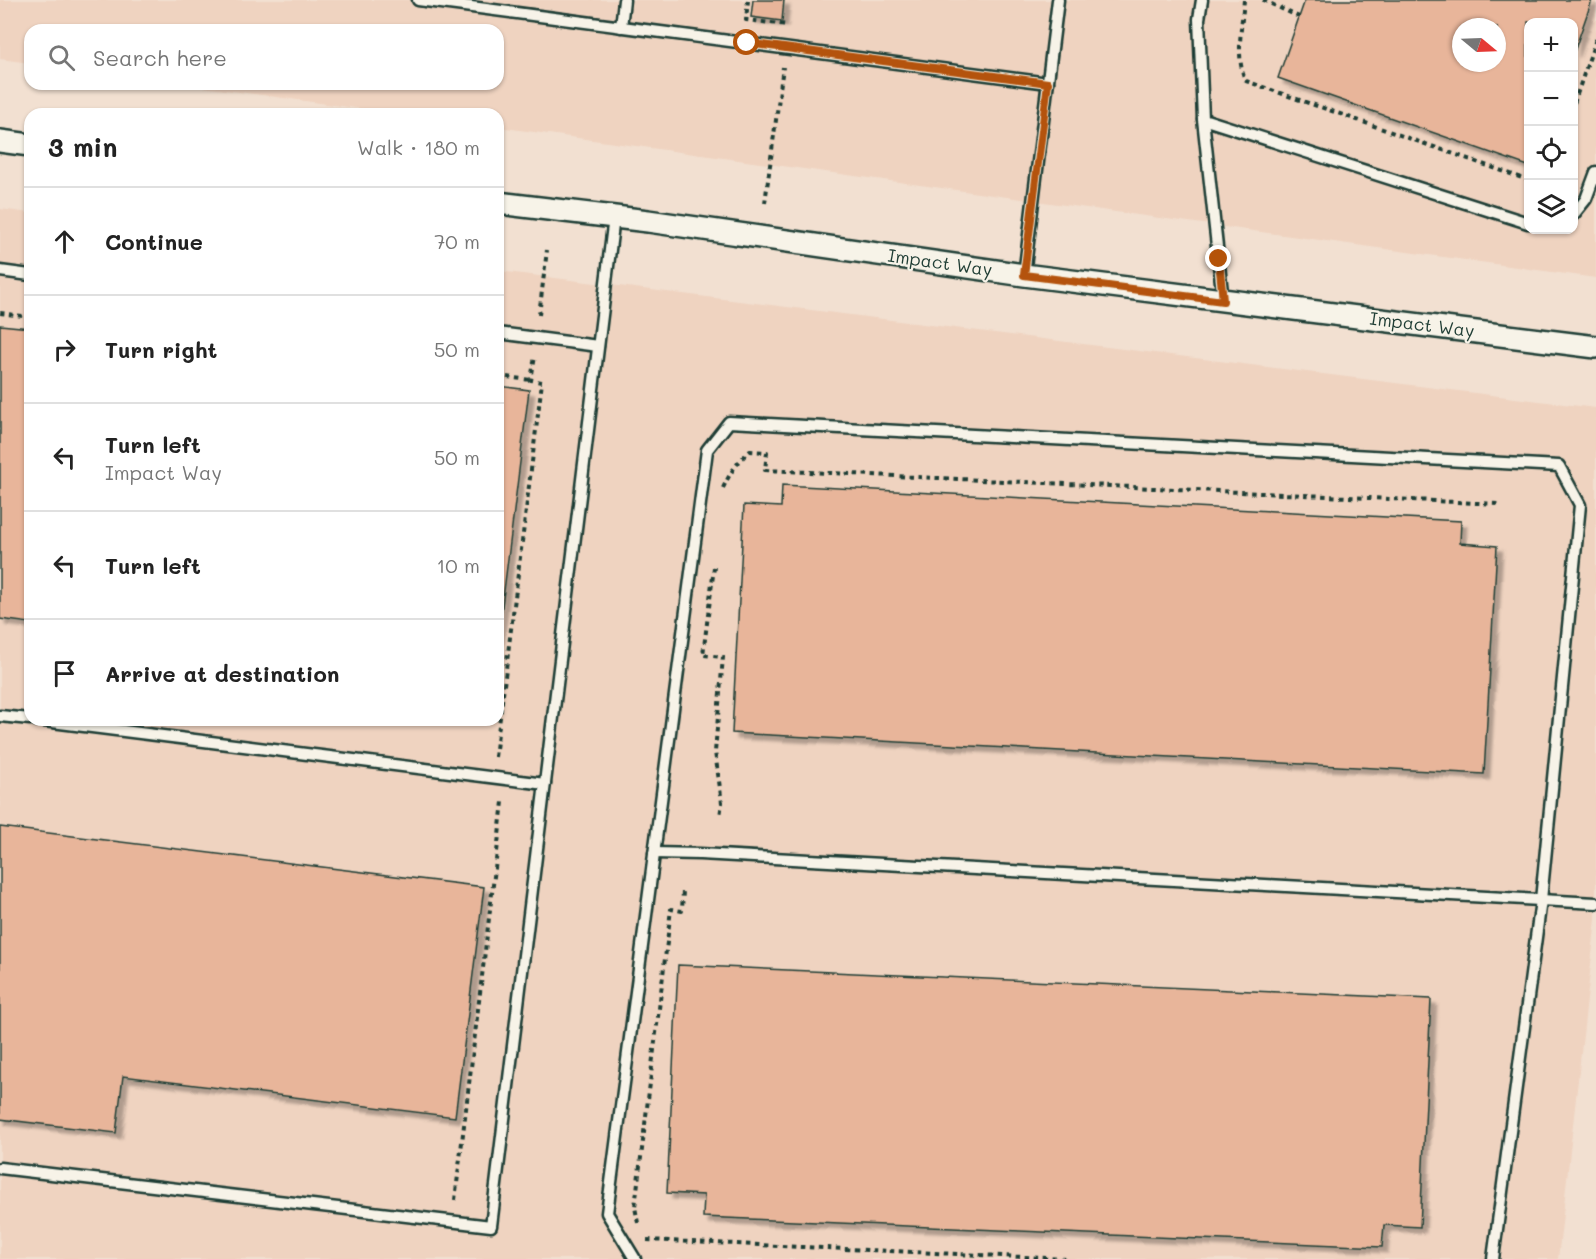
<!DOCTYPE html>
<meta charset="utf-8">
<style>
:root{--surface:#fff;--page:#f2f2f2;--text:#222;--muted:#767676;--line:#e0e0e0}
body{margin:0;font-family:Mali,sans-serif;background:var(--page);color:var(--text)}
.controls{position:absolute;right:18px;top:18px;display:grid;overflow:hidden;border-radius:12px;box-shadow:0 2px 4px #0004}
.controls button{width:54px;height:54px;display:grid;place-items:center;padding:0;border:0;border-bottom:2px solid var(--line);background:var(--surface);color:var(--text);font:30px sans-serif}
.compass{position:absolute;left:1452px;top:18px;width:54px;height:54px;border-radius:50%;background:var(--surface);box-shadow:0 2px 4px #0004;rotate:109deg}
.stop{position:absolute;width:18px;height:18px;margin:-14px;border:4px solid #b45309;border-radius:50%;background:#fff}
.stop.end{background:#b45309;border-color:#fff;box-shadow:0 2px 6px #0008}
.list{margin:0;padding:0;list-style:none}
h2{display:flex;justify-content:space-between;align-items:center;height:78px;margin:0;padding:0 24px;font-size:26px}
h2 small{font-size:20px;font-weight:400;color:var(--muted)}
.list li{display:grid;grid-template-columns:39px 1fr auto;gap:18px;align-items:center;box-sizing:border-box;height:108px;padding:0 24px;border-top:2px solid var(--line)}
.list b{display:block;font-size:22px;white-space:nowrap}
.list p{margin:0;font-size:20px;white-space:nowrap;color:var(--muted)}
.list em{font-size:20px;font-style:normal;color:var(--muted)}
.icon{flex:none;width:33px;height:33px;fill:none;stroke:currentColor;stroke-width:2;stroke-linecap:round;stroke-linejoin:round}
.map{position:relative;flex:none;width:1596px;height:1259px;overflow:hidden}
.search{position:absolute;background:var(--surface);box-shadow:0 2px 4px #0004;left:24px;top:24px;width:480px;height:66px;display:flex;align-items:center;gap:15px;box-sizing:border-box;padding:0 21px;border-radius:18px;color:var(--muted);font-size:22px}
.panel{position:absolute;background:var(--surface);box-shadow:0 2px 4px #0004;left:24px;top:108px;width:480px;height:618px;border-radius:18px}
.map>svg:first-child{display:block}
.built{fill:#efd3c0;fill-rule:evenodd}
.building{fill:#e8b59a;stroke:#1f3d34;stroke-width:1.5;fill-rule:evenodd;filter:url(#shadow)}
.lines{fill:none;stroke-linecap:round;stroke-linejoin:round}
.lane-casing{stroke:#1f3d34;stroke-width:15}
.street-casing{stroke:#1f3d34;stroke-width:26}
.path{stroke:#1f3d34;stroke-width:4;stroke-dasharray:4.5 4.5;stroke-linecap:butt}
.lane{stroke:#f7f3e8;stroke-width:10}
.street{stroke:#f7f3e8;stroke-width:21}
.route{stroke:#b45309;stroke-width:8}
.labels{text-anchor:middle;stroke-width:4.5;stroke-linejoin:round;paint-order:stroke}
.street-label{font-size:18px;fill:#1f3d34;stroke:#f7f3e8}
</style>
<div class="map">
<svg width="1596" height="1259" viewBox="0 0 1596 1259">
<defs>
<filter id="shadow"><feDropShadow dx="5.5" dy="5.5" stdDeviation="1.5" flood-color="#0004"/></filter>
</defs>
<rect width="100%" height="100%" fill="#f2e0d1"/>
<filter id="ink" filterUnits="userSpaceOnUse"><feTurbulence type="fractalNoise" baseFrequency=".0167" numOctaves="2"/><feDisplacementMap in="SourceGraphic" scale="12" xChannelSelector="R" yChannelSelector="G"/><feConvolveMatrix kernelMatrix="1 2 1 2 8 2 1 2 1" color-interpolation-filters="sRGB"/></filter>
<g filter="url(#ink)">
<g class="built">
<path d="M0,0H1596V278L498,127V114H400L181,84H498V30H30V63L0,59ZM1528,22H1574V230H1528ZM1461,27H1497V63H1461Z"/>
<path d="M0,209L30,213V720H498V271L1596,408V919L1558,1259H0Z"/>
</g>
<g class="building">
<path d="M753,0H784L782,21L751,17Z"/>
<path d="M1305,0H1592L1574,52V22H1528V166L1278,78ZM1461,27H1497V63H1461Z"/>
<path d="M0,325L30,328V623L0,619Z"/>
<path d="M498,386L529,390L498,639Z"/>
<path d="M782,485L1461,521L1460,543L1497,546L1484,774L732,733L744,505L781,507Z"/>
<path d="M0,827L484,887L455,1117L123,1076L116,1133L0,1119Z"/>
<path d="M678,965L1431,999L1420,1227L1384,1225L1382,1247L703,1217L704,1195L667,1193Z"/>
</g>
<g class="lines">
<g class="lane-casing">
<g id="lane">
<path d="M418,0L1048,83"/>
<path d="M1202,0L1199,19L1203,119L1223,301"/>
<path d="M621,27L624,0"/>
<path d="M1203,119L1528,223"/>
<path d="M1574,214L1586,199L1596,172"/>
<path d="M0,271L30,275"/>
<path d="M1024,275L1058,0"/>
<path d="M498,333L598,346"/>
<path d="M0,716L30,719"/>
<path d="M36,720L545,784"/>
<path d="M654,853L700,854L1596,903"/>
<path d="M0,1168L491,1226L614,217"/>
<path d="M635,1259L607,1213L707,450L729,422L1559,466L1580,505L1541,900L1493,1259"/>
</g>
</g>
<g class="street-casing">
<g id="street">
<path d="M0,141L30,145"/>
<path d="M498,203L648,221L1024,275L1596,347"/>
</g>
</g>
<g class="path">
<path d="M748,0L746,20L788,25"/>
<path d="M1244,0C1242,23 1235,61 1246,81L1528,180"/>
<path d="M1263,0L1299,17"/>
<path d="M1574,103L1596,39"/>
<path d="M765,203L783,67"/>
<path d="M0,313L30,317"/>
<path d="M539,315L547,250"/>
<path d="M498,376L531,380"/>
<path d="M723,488C730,473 737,462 750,451L767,452L765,470L1499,504"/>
<path d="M714,567L703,655L723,657L715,752L722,803L720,816"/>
<path d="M495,757L542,382L531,380L535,356"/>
<path d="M455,1200L503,802"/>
<path d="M638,1223L635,1207L671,909L682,911L683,890"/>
<path d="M647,1240L1068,1259"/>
</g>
<use href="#lane" class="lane"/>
<use href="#street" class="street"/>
</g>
</g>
<g class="lines" filter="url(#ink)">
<path class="route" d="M747,43L1048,83L1024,275L1223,301L1219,259"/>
</g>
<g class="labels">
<g class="street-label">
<text transform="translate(940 263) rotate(8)" y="6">Impact Way</text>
<text transform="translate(1422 325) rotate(7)" y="6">Impact Way</text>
</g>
</g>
</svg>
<div class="controls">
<button>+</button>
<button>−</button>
<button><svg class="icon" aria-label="locate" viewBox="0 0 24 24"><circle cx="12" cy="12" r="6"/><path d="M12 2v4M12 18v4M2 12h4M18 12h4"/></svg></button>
<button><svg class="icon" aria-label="layers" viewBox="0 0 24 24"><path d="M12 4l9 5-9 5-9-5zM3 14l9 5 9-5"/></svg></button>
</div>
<svg class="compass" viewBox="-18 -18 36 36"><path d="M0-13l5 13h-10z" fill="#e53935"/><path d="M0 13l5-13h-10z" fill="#767676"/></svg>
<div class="stop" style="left:747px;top:43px"></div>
<div class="stop end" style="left:1219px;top:259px"></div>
<div class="search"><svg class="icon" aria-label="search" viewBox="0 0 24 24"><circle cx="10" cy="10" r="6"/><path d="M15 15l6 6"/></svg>Search here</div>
<section class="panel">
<h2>3 min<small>Walk · 180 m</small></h2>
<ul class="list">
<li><svg class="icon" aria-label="ahead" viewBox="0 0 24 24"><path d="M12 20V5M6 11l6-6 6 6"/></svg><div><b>Continue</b></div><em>70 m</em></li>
<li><svg class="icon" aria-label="right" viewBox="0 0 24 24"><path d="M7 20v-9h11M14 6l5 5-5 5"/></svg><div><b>Turn right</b></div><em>50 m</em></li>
<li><svg class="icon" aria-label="left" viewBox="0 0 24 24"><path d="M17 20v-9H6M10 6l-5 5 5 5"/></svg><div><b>Turn left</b><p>Impact Way</p></div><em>50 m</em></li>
<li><svg class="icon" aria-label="left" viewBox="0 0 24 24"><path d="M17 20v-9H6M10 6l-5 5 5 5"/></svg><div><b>Turn left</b></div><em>10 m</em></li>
<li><svg class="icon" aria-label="arrive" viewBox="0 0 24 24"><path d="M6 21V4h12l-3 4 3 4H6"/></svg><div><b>Arrive at destination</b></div></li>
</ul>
</section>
</div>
